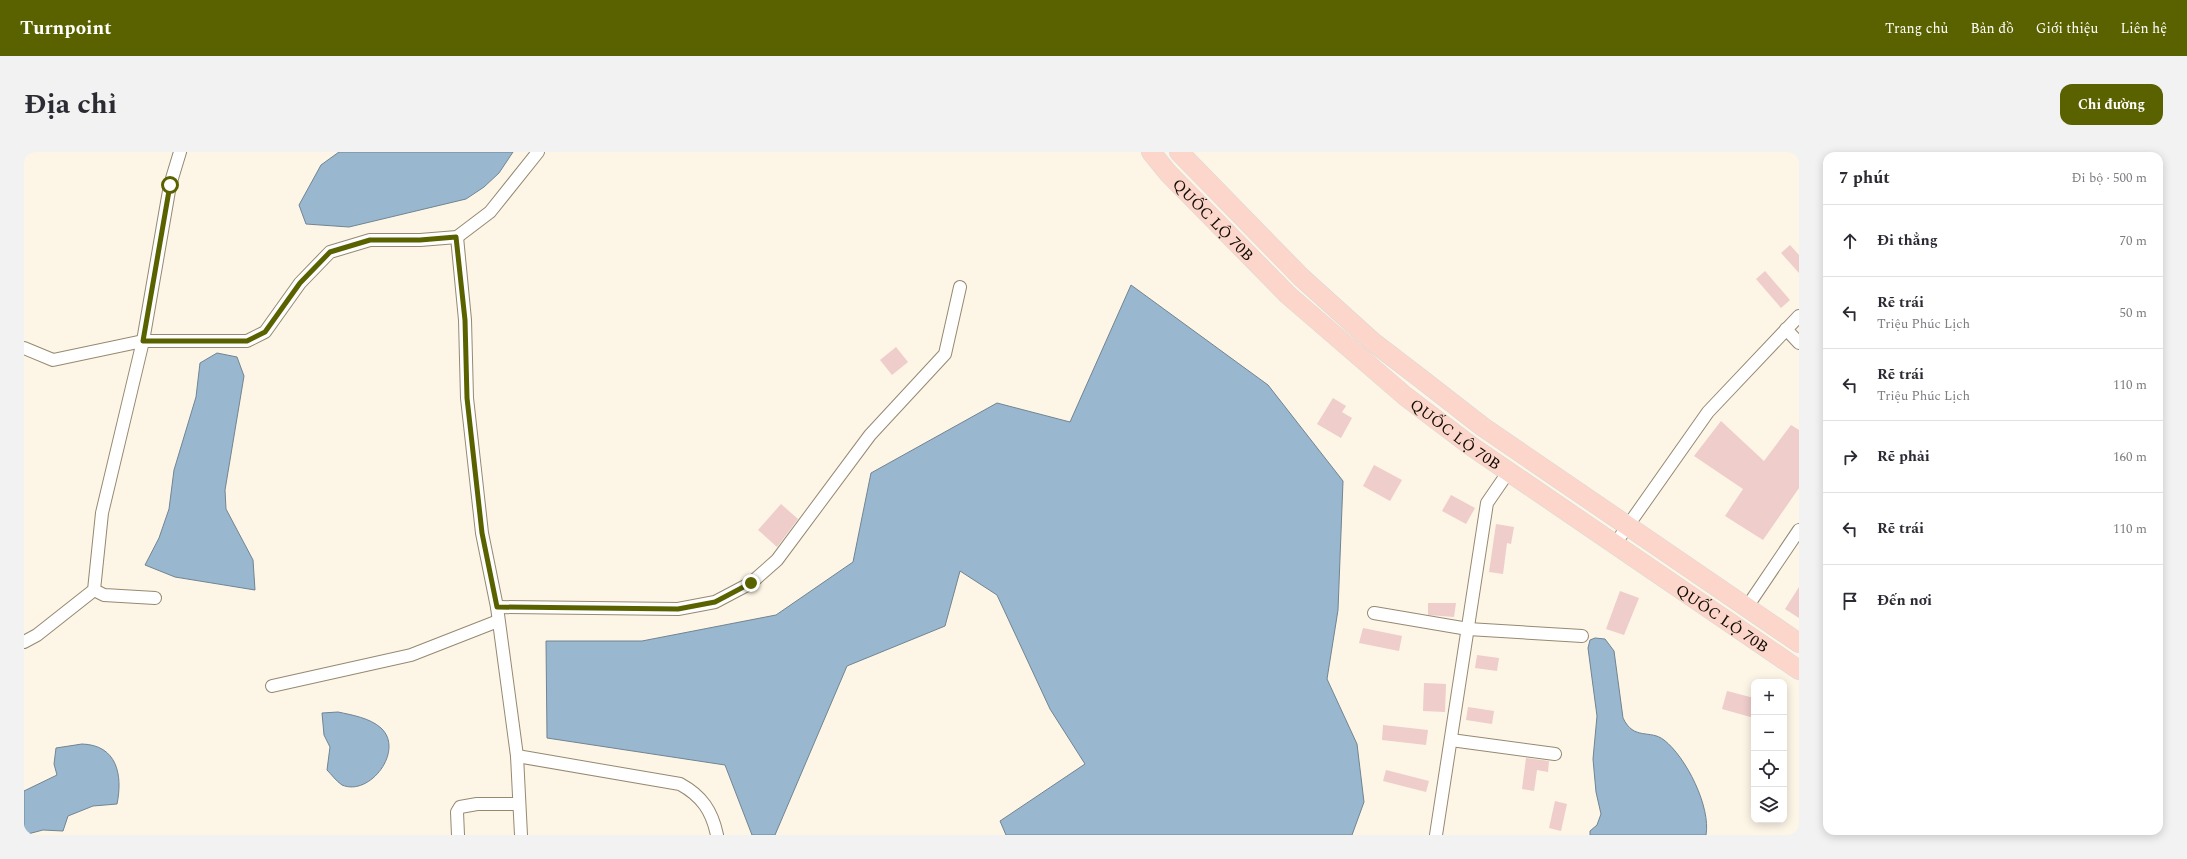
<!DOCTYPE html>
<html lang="vi">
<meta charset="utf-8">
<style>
:root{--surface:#fff;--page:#f2f2f3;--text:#2b2b33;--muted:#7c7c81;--line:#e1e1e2;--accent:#5a6200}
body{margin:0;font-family:Spectral,serif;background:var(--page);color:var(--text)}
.controls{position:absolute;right:12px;bottom:12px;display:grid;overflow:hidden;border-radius:8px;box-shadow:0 2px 10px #0003}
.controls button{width:36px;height:36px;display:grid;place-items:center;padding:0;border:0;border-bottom:1px solid var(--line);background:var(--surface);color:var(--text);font:20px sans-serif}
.stop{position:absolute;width:12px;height:12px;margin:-9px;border:3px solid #5a6200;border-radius:50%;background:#fff}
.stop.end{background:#5a6200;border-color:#fff;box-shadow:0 1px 4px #0008}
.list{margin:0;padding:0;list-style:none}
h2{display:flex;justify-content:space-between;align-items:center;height:52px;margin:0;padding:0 16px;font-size:17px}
h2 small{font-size:13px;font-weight:400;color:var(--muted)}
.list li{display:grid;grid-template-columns:26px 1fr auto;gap:12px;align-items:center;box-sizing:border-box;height:72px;padding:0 16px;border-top:1px solid var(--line)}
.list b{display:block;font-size:15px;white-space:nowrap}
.list p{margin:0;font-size:13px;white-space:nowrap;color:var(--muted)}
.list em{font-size:13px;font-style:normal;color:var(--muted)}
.icon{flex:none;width:22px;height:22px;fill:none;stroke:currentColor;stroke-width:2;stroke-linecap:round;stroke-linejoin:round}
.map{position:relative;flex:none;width:1775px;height:683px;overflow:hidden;border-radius:12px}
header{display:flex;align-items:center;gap:24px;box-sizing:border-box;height:56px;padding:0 20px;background:var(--accent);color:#fff}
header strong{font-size:19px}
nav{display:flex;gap:22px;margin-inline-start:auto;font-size:14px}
.intro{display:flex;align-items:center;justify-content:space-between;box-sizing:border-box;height:96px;padding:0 24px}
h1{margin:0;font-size:28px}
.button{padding:10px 18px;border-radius:12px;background:var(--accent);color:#fff;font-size:14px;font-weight:700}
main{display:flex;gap:24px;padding:0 24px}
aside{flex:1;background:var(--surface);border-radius:12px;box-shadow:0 2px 10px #0003}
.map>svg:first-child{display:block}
.water{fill:#99b8cf;stroke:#708492}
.building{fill:#eecdcb}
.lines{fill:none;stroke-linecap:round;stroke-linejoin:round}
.minor-casing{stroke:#958971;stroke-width:14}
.primary-casing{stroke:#d9d8d7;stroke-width:20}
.minor{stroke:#fff;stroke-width:12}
.primary{stroke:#fdd6cb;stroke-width:19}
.route{stroke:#5a6200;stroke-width:5}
.labels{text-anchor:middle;stroke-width:3.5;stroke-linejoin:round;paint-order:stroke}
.street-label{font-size:16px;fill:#100c04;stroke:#fdf5e6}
</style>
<header>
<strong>Turnpoint</strong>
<nav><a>Trang chủ</a><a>Bản đồ</a><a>Giới thiệu</a><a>Liên hệ</a></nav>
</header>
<div class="intro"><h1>Địa chỉ</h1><a class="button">Chỉ đường</a></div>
<main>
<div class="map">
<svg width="1775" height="683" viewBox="0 0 1775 683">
<rect width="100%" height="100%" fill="#fdf5e6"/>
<g class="water">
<path d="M315,0H489L475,21L460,35L442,47L325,75L282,72L275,53L297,13Z"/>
<path d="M1107,133L1244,233L1319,329L1314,458L1303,527L1333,592L1340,650L1328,683H982L976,669L1061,612L1026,557L973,443L936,419L921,474L823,514L751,683H728L701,613L523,586L522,489H618L752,463L829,410L847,321L973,251L1046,270Z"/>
<path d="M193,201L213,205L220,224L201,338L202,357L229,408L231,438L151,425L121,413L135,386L145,357L150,318L172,245L176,211Z"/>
<path d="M1571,486L1581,487L1590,499L1599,566C1610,589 1626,577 1640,588C1662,605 1687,655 1682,683H1566V679L1573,673L1577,662L1572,640L1569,607L1573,564L1564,496L1566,488Z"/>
<path d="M314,560C328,563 346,566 357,576C381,598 346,645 318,633C312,629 308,623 303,618L306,595L300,583L298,561Z"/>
<path d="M58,592C93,593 99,623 93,652L69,654L44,664L39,679L19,678L0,683V639L33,623L30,612L32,596Z"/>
</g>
<g class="building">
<path d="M1766,93L1775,103V121L1757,101Z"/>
<path d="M1741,119L1766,148L1757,156L1732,127Z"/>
<path d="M872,195L884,210L868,223L856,208Z"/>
<path d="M1309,246L1322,254L1318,260L1328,266L1317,286L1293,272Z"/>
<path d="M1697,269L1740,309L1767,273L1775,278V336L1739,388L1701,364L1719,337L1670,304Z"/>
<path d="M1350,313L1378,328L1366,349L1339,334Z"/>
<path d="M1427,343L1451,356L1442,372L1418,359Z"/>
<path d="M757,352L774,367L753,395L734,378Z"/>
<path d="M1472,372L1490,375L1487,392L1483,391L1479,422L1465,420Z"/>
<path d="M1775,435V466L1761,457Z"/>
<path d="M1596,439L1615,446L1600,483L1582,477Z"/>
<path d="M1404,451H1432L1430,465L1404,463Z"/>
<path d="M1339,476L1378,484L1375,499L1335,491Z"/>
<path d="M1453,503L1475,506L1473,519L1451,516Z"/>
<path d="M1400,531L1422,532L1421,560L1399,559Z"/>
<path d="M1703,539L1730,546V566L1698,557Z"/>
<path d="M1444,555L1470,559L1468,572L1442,568Z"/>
<path d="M1359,573L1404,578L1402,593L1358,588Z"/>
<path d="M1502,606L1525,609L1524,620L1513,618L1510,639L1498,637Z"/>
<path d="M1362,618L1405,629L1402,640L1359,629Z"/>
<path d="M1531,649L1543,652L1537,679L1525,676Z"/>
</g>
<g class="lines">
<g class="minor-casing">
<g id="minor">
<path d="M433,85L441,168L443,246L458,381L473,455L493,604L497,683"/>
<path d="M1762,177L1775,191"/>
<path d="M0,196L29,208L119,189H223L241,180L276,131L306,100L346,88H396L433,85L466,60L514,0"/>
<path d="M1591,392L1684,260L1775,164"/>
<path d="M70,438L80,443L131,446"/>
<path d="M473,455L654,457L691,450L727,431L753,408L846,283L921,202L936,135"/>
<path d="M1723,455L1775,378"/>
<path d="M1350,461L1444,477L1558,484"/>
<path d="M0,490L13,483L70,438L78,361L119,189L146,33L156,0"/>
<path d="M248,534L387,503L474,469"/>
<path d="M1427,588L1531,602"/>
<path d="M493,604L656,632C678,644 688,659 693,683"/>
<path d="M434,683L433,660L436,655L453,652H494"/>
<path d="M1412,683L1463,351L1485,319"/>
</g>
</g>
<g class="primary-casing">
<g id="primary">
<path id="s1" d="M1127,0L1144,21L1264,143L1381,244L1447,294L1775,518"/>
<path d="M1155,0L1277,125L1349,190L1396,226L1459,275L1775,491"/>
</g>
</g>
<use href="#minor" class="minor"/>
<use href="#primary" class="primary"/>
</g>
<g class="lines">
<path class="route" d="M146,33L119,189H223L241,180L276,131L306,100L346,88H396L432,85L441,168L443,246L458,381L473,455L654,457L691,450L727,431"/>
</g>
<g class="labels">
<g class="street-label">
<text dy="6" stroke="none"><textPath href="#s1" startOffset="92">QUỐC LỘ 70B</textPath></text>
<text dy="6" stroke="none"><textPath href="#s1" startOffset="416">QUỐC LỘ 70B</textPath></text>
<text dy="6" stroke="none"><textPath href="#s1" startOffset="740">QUỐC LỘ 70B</textPath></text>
</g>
</g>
</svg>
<div class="controls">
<button>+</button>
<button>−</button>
<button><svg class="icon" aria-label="locate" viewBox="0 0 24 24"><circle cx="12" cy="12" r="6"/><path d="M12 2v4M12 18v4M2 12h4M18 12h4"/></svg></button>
<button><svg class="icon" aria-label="layers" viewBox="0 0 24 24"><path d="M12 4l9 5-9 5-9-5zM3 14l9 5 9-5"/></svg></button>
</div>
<div class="stop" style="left:146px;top:33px"></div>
<div class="stop end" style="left:727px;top:431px"></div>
</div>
<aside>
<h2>7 phút<small>Đi bộ · 500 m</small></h2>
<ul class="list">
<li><svg class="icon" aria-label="ahead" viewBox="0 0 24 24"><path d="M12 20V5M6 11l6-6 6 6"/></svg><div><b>Đi thẳng</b></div><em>70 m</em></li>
<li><svg class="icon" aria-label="left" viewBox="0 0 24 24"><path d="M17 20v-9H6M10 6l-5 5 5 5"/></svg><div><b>Rẽ trái</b><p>Triệu Phúc Lịch</p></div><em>50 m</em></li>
<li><svg class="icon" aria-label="left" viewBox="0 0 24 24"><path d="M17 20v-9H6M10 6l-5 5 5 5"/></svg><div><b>Rẽ trái</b><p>Triệu Phúc Lịch</p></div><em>110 m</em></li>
<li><svg class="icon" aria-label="right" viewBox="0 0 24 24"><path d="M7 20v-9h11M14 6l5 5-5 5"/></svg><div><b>Rẽ phải</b></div><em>160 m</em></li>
<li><svg class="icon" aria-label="left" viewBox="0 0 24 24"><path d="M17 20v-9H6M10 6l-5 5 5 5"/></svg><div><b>Rẽ trái</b></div><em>110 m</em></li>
<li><svg class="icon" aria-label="arrive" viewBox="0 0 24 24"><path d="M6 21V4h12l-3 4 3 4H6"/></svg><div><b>Đến nơi</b></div></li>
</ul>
</aside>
</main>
